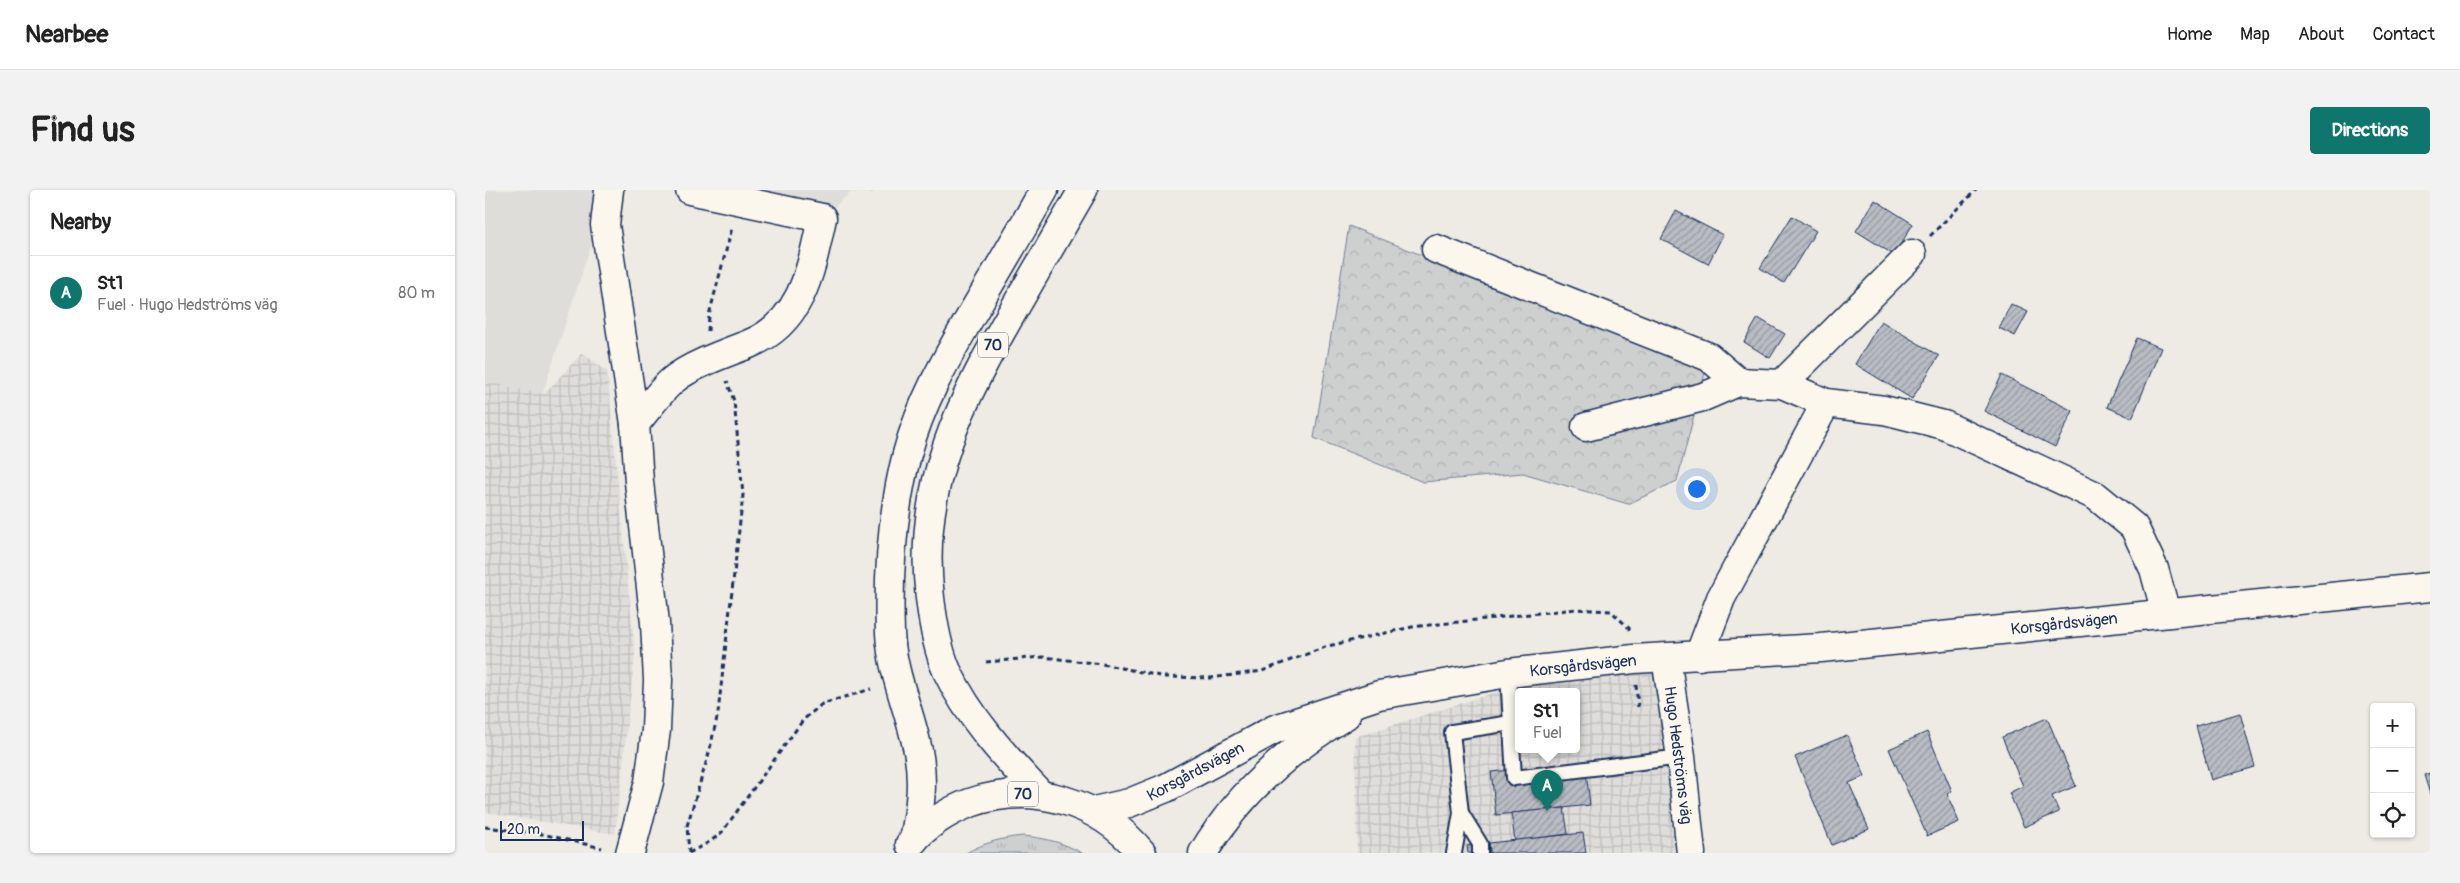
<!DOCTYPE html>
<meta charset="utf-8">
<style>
:root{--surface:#fff;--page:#f2f2f2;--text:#222;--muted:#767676;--line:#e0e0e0;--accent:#0f766e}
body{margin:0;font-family:Pangolin,sans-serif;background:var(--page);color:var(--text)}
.controls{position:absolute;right:15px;bottom:15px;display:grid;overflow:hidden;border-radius:5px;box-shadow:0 1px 4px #0004}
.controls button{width:45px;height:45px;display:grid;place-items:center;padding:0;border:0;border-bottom:1px solid var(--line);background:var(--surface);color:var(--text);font:25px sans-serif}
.scale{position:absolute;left:15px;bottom:12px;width:84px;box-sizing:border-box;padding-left:5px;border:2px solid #1b2f5e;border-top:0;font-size:14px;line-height:18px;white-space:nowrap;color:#1b2f5e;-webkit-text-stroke:4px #fbf7ec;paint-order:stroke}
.you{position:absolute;left:1211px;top:298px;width:18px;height:18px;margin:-12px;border:4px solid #fff;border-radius:50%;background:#1a73e8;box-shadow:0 0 0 8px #1a73e833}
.badge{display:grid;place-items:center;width:32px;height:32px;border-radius:50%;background:var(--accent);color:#fff;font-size:16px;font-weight:700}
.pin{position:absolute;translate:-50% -41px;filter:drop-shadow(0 1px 2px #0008)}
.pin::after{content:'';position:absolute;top:26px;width:18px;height:15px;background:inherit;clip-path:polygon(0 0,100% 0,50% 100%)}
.popup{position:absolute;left:1030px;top:498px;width:65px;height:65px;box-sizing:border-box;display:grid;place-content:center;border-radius:5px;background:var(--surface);filter:drop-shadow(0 1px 4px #0005);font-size:16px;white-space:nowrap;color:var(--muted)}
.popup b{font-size:19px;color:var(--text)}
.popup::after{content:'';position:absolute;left:50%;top:100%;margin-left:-10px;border:10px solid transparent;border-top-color:var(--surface)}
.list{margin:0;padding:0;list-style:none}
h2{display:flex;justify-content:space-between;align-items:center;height:65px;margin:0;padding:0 20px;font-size:21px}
h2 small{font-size:16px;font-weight:400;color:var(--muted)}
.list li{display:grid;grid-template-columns:32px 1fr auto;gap:15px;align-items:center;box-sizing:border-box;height:75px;padding:0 20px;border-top:1px solid var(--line)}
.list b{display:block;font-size:19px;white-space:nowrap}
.list p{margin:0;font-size:16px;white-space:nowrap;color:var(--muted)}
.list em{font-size:16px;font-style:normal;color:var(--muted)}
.icon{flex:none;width:28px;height:28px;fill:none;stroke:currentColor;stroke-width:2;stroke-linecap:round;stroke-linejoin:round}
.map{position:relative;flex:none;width:1945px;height:663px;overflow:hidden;border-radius:5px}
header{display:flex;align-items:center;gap:30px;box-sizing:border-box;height:70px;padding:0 25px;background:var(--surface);border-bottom:1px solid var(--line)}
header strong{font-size:24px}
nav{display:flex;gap:28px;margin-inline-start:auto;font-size:18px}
.intro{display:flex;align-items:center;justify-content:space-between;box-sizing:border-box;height:120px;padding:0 30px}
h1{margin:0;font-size:35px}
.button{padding:12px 22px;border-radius:5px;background:var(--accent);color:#fff;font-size:18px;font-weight:700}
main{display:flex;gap:30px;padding:0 30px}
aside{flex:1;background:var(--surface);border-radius:5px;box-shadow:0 1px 4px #0004}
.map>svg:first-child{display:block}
.built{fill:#deddda}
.industrial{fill:url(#industrial-grid);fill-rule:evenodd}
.grass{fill:url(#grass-tufts);stroke:#747f96}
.forest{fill:url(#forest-crowns);stroke:#747f96}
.building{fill:url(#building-hatch);stroke:#1b2f5e}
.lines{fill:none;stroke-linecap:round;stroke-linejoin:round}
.service-casing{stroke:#1b2f5e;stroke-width:18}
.minor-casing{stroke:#1b2f5e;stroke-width:31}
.tertiary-casing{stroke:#1b2f5e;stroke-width:31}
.trunk-casing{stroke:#1b2f5e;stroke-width:31}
.path{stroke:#1b2f5e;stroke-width:3;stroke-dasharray:5 4;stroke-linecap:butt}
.service{stroke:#fbf7ec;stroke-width:14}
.minor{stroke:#fbf7ec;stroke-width:28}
.tertiary{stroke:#fbf7ec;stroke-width:28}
.trunk{stroke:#fbf7ec;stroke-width:28}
.labels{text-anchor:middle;stroke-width:4;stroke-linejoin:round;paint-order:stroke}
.shield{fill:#fbf7ec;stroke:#5e6b89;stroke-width:1}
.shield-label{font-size:15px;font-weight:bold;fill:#1b2f5e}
.street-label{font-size:16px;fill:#1b2f5e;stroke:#fbf7ec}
</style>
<header>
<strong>Nearbee</strong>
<nav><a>Home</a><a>Map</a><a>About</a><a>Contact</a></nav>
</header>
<div class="intro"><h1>Find us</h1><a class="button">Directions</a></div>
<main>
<aside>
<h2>Nearby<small></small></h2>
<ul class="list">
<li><span class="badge">A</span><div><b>St1</b><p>Fuel · Hugo Hedströms väg</p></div><em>80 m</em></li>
</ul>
</aside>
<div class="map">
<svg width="1945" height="663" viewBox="0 0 1945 663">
<defs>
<pattern id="industrial-grid" width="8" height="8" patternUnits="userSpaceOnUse" patternTransform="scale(1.25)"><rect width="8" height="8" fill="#deddda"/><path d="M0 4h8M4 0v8" fill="none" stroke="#bebebe"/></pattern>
<pattern id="grass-tufts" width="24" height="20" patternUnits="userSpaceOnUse" patternTransform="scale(1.25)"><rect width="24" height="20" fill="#cecfcf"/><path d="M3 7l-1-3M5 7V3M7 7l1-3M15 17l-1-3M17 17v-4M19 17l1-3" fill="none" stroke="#b0b2b4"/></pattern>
<pattern id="forest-crowns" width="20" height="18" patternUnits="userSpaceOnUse" patternTransform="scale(1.25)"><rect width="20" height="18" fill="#cecfcf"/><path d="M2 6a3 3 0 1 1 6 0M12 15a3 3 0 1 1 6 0" fill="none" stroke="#b0b2b4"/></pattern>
<pattern id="building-hatch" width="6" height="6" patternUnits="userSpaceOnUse" patternTransform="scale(1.25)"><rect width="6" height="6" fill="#b9bcc3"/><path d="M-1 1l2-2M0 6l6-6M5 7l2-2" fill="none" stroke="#9699a2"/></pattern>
</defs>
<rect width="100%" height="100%" fill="#eeebe4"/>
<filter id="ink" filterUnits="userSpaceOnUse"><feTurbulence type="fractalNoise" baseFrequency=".02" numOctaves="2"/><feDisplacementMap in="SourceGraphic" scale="10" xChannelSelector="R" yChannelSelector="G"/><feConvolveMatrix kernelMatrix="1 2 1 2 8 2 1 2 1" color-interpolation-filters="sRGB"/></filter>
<g filter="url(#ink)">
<g class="built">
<path d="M0,0H121L110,43L42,251L0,247Z"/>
<path d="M205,0H388V3L366,2L337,28Z"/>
</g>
<g class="industrial">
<path d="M97,163L122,181L150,464L130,644L0,622V192L59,204Z"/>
<path d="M1181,468L1206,663H872L870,547L1027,497ZM1033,502H1091V560H1033Z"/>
</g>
<path class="grass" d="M538,646C560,648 577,652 597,663H481C499,653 516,648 538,646Z"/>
<path class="forest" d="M864,36L1221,179L1192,291L1143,314L1038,283L938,292L829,248Z"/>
<g class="building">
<path d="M1390,10L1428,34L1409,65L1371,41Z"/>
<path d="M1191,21L1238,45L1223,74L1176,49Z"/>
<path d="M1307,26L1331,41L1299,93L1275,78Z"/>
<path d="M1526,114L1543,122L1530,146L1514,138Z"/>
<path d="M1273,128L1300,144L1285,168L1259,152Z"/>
<path d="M1396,131L1454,166L1427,209L1370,174Z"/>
<path d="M1652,148L1676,158L1647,228L1622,217Z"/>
<path d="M1517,185L1588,221L1570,257L1499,221Z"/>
<path d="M1755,523L1770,577L1726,590L1711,536Z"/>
<path d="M1562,528L1591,596L1567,606L1574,622L1539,637L1524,603L1538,596L1517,547Z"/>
<path d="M1442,542L1467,601L1462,604L1474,632L1442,646L1404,559Z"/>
<path d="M1362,545L1380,586L1364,593L1384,639L1347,655L1310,567Z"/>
<path d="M1100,573L1105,615L1011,625L1006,582Z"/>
<path d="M1945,583V604L1939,585Z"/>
<path d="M1079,618L1083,644L1030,651L1026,623Z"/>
<path d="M1098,643L1101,663H1005L1004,653Z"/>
<path d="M1004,653L1005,663H983L982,656Z"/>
</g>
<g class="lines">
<g class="service-casing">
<g id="service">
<path d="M1023,483L1029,588L1196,567"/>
<path d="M976,623L995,654V663"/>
<path d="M969,663L976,623L967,542L1026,533"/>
</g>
</g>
<g class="minor-casing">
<g id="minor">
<path d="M124,0L120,35L150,234L154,292L170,433L173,490L171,540L164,592L145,663"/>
<path d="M951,59L1224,167L1253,192"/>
<path d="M1297,194L1427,64"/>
<path d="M150,234C162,220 174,202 188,190C206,175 241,163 264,154C318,132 326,79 337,28L205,0"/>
<path d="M1101,237L1218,207L1253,192L1297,194L1341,213L1399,220L1459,235L1611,306L1649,337L1669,379L1681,423"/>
<path d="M1214,466L1236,408L1341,213"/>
<path d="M1181,468L1196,567L1206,663"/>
</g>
</g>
<g class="tertiary-casing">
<g id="tertiary">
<path d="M609,621L644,613L681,598L790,539L894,505L1023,483L1149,469L1336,458L1945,397"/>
<path d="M718,663C753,604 803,560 861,525"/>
</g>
</g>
<g class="trunk-casing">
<g id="trunk">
<path d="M555,604C520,567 484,528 462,481C452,458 448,433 445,408C431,296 477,208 532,114C554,76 576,38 598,0"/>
<path d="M429,650C435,620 439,592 433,561C425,521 407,484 405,443C403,383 407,322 422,264C436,211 464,164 491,117C514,78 537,39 559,0"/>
<path d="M425,654C440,636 463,621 485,613C549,591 614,611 657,663"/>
</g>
</g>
<g class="path">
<path d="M1445,46L1491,0"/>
<path d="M223,141L224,125L247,38"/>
<path d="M501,472L557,467L617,474L680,487L726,488L777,481L843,456L927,437L1091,419L1126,421L1144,438L1145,442"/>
<path d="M1151,495L1153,517"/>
<path d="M0,637L57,644L117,658"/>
<path d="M204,663L202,636L224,563L233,523L258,305L249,211L242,191"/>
<path d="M204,663L226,651L237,642L318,530L337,514L386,499"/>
</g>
<use href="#service" class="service"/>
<use href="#minor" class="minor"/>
<use href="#tertiary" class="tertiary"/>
<use href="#trunk" class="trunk"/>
</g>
</g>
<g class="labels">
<g class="shield">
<rect x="493" y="142.5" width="30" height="25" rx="4"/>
<rect x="523" y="591.5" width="30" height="25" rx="4"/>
</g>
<g class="shield-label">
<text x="508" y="160">70</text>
<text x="538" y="609">70</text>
</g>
<g class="street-label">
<text transform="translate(1579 433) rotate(-6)" y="6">Korsgårdsvägen</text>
<text transform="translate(1098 475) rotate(-6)" y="6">Korsgårdsvägen</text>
<text transform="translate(1194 565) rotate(83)" y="6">Hugo Hedströms väg</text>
<text transform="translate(710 581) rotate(-28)" y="6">Korsgårdsvägen</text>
</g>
</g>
</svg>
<div class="controls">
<button>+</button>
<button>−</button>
<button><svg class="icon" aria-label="locate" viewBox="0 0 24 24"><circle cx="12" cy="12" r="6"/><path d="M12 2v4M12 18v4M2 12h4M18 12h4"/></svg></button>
</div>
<div class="scale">20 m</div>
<div class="you"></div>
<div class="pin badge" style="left:1062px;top:621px">A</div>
<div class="popup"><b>St1</b>Fuel</div>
</div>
</main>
